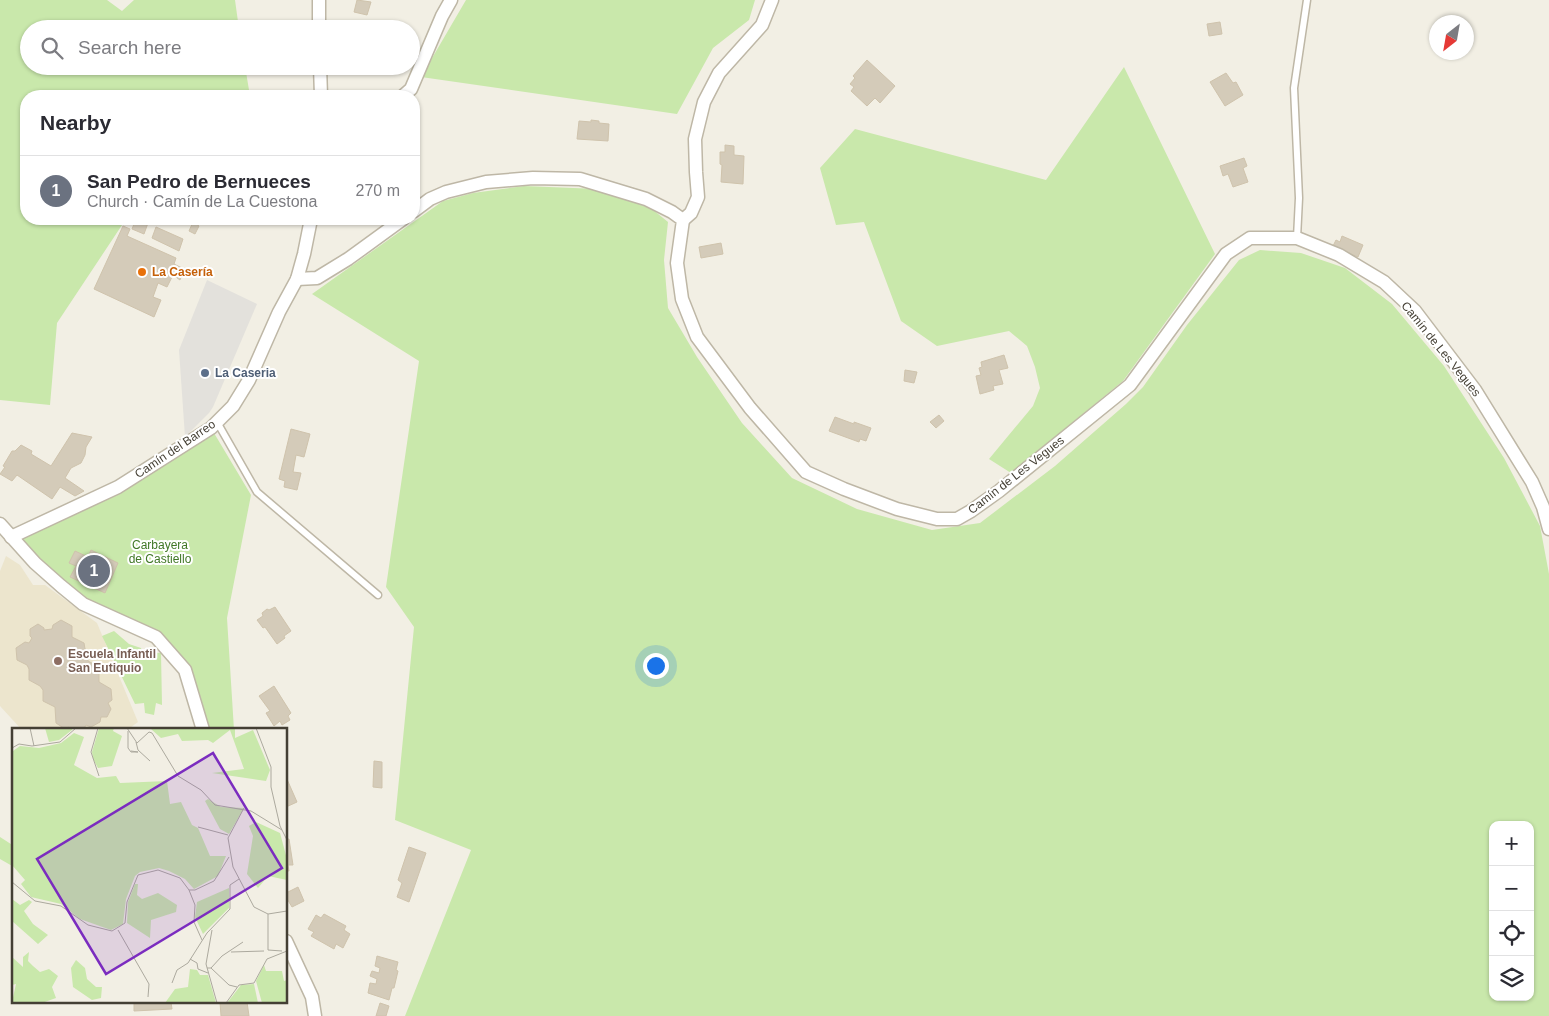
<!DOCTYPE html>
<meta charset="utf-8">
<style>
:root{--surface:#fff;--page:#f2f2f3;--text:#2b2b33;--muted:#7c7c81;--line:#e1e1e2;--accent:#111827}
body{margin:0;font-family:Helvetica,sans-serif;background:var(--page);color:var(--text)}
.controls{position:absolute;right:15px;bottom:15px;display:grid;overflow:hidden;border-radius:10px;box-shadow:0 1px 4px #0004}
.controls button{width:45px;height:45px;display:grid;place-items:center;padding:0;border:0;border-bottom:1px solid var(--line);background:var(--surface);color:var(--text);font:25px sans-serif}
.compass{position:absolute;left:1429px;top:15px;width:45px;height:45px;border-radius:50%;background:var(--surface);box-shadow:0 1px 4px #0004;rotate:211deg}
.you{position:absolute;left:655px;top:665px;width:18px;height:18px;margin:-12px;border:4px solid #fff;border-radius:50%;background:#1a73e8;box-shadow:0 0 0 8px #1a73e833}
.badge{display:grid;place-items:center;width:32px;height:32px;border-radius:50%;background:var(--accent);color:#fff;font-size:16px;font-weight:700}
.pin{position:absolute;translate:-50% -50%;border:2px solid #fff;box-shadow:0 1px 5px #0006}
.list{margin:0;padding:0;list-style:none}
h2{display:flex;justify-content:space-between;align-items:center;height:65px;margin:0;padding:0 20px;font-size:21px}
h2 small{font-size:16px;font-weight:400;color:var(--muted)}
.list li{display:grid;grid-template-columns:32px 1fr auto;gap:15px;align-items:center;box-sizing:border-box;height:70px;padding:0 20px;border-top:1px solid var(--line)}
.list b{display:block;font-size:19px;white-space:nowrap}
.list p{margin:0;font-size:16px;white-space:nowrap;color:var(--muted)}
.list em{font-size:16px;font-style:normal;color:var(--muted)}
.icon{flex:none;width:28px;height:28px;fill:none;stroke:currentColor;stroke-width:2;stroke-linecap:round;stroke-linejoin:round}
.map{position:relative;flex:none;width:1549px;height:1016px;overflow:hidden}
.search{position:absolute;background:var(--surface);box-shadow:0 1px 4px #0004;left:20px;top:20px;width:400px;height:55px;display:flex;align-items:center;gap:12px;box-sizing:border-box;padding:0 18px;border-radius:28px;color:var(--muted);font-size:19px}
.panel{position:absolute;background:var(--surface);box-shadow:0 1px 4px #0004;left:20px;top:90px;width:400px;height:135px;border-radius:20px}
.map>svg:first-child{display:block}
.education{fill:#ece5cd}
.green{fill:#c9e8ab;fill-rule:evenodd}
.parking{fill:#e3e1dc}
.building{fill:#d4cbb9;stroke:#cfc3ac}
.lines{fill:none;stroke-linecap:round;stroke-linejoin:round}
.service-casing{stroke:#beb7a6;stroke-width:9}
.minor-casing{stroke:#beb7a6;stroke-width:15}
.service{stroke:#fff;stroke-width:6}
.minor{stroke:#fff;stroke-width:12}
.food-dot{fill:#e8710a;stroke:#fff;stroke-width:2}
.service-dot{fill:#5c6f8a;stroke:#fff;stroke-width:2}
.education-dot{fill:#8d6e63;stroke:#fff;stroke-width:2}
.labels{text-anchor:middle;stroke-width:4;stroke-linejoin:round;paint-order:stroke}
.food-label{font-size:12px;font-weight:bold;fill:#c56008;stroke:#fff;text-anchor:start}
.street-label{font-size:12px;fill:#443f34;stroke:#fff}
.service-label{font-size:12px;font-weight:bold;fill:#4e5e75;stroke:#fff;text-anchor:start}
.park-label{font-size:12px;fill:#407726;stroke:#fff}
.education-label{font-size:12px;font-weight:bold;fill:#785e54;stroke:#fff;text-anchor:start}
.inset-road{fill:none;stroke:#aca99e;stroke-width:1}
.view{fill:#7b2cbf;fill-opacity:0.15;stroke:#7b2cbf;stroke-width:2.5}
.inset-edge{fill:none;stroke:#443f34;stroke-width:2.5}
</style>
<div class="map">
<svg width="1549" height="1016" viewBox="0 0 1549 1016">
<rect width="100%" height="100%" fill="#f2efe4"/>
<path class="education" d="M6,556L20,565L33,585H45L97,623L138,722L127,730H22L0,706V571Z"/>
<g class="green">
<path d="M0,0H107L122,11L134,0H235L239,29H29V66H245L250,96H26V219H126L57,323L50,405L0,400Z"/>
<path d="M466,0H755L749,20L713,48L677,114L421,77Z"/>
<path d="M1124,67L1215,254L1123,381L1011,473L989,459L1033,406L1040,388L1035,367L1027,346L1009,331L937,346L901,321L864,222L836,225L820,168L855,129L1046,180Z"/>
<path d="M524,186L598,189L652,209L668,222L664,260L668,308L697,357L742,423L792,478L857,509L932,530L980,523L1055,466L1126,404L1143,387L1187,325L1239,260L1260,250L1301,253L1345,268L1392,304L1444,366L1504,458L1540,526L1549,574V1016H405L471,850L395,820L414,627L386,587L419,361L312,294L443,201L473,193ZM1493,825H1530V997H1493Z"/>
<path d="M211,428L251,495L227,618L234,730H203L185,670L169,649L83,604L11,537L118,487Z"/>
<path d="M114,631L129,644L141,648L142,652L161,653L162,705L156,703L154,715L145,713L144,703L135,704L102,636Z"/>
<path d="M0,837L14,846V867L0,859Z"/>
</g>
<path class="parking" d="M207,280L257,304L213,407L209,413L185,437L179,350Z"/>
<g class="building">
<path d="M357,0L371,2L367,15L354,12Z"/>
<path d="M1220,22L1222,34L1209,36L1207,24Z"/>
<path d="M867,60L895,86L880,103L875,98L867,106L851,91L854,87L850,84L855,78L853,76Z"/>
<path d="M1226,73L1233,83L1236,82L1243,95L1225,106L1210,82Z"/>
<path d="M591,120L599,121V123L609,124L608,141L577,139L579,121L591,122Z"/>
<path d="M725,145L734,146V155L744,156L743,184L721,182L722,165L720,164V152H725Z"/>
<path d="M1244,158L1247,166L1243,168L1248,182L1233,187L1228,174L1223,176L1220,166Z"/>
<path d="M136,219L148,223L144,234L132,229Z"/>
<path d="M193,222L199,226L195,234L189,231Z"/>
<path d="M123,226L130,229L127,236L176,258L174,264L184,269L180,280L173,275L167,287L158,283L153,297L161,300L154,317L94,289Z"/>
<path d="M156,227L183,239L179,251L152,238Z"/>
<path d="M1342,236L1363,245L1358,257L1333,246L1336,240L1340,242Z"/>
<path d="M721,243L723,254L701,258L699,247Z"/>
<path d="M1004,355L1008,368L999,370L1003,384L993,386L994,390L980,394L976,376L981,375L979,368L982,367L981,362Z"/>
<path d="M905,370L917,372L914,383L904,381Z"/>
<path d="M939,415L944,421L936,428L930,422Z"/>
<path d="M835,417L854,424V422L871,428L866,441L860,439L859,442L829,431Z"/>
<path d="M291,429L310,434L304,457L296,455L293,472L301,473L297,490L284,487L285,481L279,479Z"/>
<path d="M72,433L92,437L86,447L85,455L81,463L71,468L65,478L84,491L75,496L60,487L52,499L17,475L12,481L0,474L5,467L3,466L12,451H15L21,445L32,451L31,454L51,466Z"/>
<path d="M91,550L118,563L105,593L70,577L76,566L69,563L75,551L88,557Z"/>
<path d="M275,607L291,631L284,636L285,638L277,644L265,627L263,628L257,620L263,616L262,613L267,609L269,610Z"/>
<path d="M61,620L72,626V637L84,643L85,649L87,650L88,661L99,667V682L111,689L112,700L108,703L111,709L107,717H101L100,722L91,727L86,725L83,730H71L69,727L65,729L56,723L55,707L43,701V690L40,686L29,680V669L27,665L17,660L16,648L25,642L29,643L32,638L30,636V629L38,624L44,628V630L52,629L53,625Z"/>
<path d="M274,686L291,713L288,716L290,720L282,725L280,721L274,726L266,713L270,711L259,696Z"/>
<path d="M374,761L382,762V788L373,787Z"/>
<path d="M286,777L297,802L286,807Z"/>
<path d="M286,839H289L293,865H288L289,871H286Z"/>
<path d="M409,847L426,853L409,902L397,897L402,883L398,880Z"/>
<path d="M298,887L304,901L292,907L286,897V893Z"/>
<path d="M324,914L346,926L344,930L350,934L343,948L336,944L334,949L311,936L314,932L308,929L316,915L321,918Z"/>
<path d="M377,956L398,962L396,970L398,971L394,988H392L389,1000L368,993L370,983L376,984L377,979L370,976L372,971L379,973L380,968L375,966Z"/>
<path d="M134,1002H171L172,1009L134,1011Z"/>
<path d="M220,1002H247L249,1016H221Z"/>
<path d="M380,1003L389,1006L386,1016H376Z"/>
</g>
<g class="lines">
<g class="service-casing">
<g id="service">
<path d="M1297,238L1299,198L1294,88L1307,0"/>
<path d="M217,422L257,492L378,595"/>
</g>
</g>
<g class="minor-casing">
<g id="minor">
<path d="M319,29V0"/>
<path d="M320,66L321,96"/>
<path d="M403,96L411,89L442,16L451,0"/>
<path d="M414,211L430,199L446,192L486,182L533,178L580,179L646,199L672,212L683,220L677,263L682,299L697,337L750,408L806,472L844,489L897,509L937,519H957L971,511L999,491L1130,385L1226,254L1250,238H1297L1339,255L1384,282L1415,311L1475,390L1532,482L1543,507L1549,529"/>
<path d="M683,220L691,213L698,197L696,172L695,139L704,102L719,73L762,25L772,0"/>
<path d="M297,279L317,278L348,259L403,219"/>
<path d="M0,524L35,563L61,586L83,604L156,637L185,670L203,730"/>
<path d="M11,537L118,487L211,428L233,406L249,380L279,312L297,279L304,254L311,219"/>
<path d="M286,941L312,997L315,1016"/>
</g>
</g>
<use href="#service" class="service"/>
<use href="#minor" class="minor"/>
</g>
<circle class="food-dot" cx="142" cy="272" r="5"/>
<circle class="service-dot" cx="205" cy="373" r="5"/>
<circle class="education-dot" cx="58" cy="661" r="5"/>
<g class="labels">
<g class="food-label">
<text x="152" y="276">La Casería</text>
</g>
<g class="street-label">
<text transform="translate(1441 349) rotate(51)" y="4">Camín de Les Vegues</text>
<text transform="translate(175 449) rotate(-34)" y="4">Camín del Barreo</text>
<text transform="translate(1016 475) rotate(-38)" y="4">Camín de Les Vegues</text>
</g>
<g class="service-label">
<text x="215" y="377">La Caseria</text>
</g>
<g class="park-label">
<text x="160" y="549">Carbayera<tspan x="160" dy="14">de Castiello</tspan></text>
</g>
<g class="education-label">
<text x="68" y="658">Escuela Infantil<tspan x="68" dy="14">San Eutiquio</tspan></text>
</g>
</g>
<g transform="translate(12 728)">
<rect width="275" height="275" fill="#f2efe4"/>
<path d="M33,0H60V2L47,12L37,14ZM87,0H102L101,3L110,8L100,38L86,40L81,31L80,24ZM223,0V10L241,2L258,42L254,53L200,45L232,41L218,2L201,15L196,12L170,13L166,6L149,10L139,1ZM62,5L72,9L62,37L85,50L104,48L108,55L155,53L158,76L169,74L180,97L186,100L198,128H214L206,148L182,161L173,151L157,143L147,140L128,144L123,148L114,171L111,196L99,202L68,191L49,176L19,169L9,156L13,152L0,137L1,23L8,18L27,20L49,15ZM196,71L209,79L232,80L217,106L208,101L193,73ZM244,94L268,105L275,131V152L256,148L246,160L235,146L241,108L237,98ZM123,156H126L125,167L130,171L146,165L165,177L164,184L139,192L138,210L115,195L116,174ZM217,160V180L191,206L183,189L185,174ZM0,171L8,177L17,172L20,174L12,183L21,196L36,207L26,216L0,193ZM17,224L16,233L21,238L28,244L37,241L46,248L40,259L44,270L30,275L0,274L4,256L0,257V229L11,239V229ZM64,232L73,240L75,251L84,259H90L89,270L80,272L61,259L59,240ZM252,237L254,243H270L272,253L275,252V275H250L244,253ZM178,241L185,242L188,247H196L204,275H153L163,261L176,259ZM242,256L246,275H215L229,257Z" fill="#c9e8ab"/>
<path class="inset-road" d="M18,0L22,18M86,0L79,24L87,48M115,0L125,15L137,4L140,5L166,48L189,62L203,77L239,83L270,102M244,0L259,39V59L268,98L275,112M116,3V20L119,24H126L119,23M124,14L126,22L138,33M0,20L7,16L20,18L48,14L64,0M232,80L216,110L221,139L242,179L256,186L275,183M186,99L216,107M0,154L23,173L49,178L76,197L100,203L113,195L115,174L126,147L146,142L168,150L177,162H183L202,153L217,129M177,162L183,177L182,194L190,212M256,186V222L270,223M106,202L137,256L136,269M200,202L194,236L205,275M219,224L252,223M178,231L185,235L186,241L196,245M195,240H199L217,257L225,259M199,240L210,228L231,214M160,255L165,242L176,235L195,205L218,181V157L227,151M214,275L227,257L242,255L255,231L275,223"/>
<path class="view" d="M201,25L270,140L94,246L25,131Z"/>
<rect width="275" height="275" class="inset-edge"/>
</g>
</svg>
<div class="controls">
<button>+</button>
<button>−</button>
<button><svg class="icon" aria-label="locate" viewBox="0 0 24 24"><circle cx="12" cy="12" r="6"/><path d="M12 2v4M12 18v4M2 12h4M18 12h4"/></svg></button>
<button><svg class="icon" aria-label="layers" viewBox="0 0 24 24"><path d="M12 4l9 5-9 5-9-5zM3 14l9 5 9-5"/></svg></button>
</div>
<svg class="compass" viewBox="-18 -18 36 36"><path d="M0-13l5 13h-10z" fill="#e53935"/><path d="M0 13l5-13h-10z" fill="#7c7c81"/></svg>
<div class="you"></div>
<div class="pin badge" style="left:94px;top:571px;background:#6b7280">1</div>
<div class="search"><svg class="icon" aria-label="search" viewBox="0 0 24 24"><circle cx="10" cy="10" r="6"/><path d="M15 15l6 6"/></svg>Search here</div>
<section class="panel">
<h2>Nearby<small></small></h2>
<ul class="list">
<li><span class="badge" style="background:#6b7280">1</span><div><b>San Pedro de Bernueces</b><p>Church · Camín de La Cuestona</p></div><em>270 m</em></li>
</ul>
</section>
</div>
